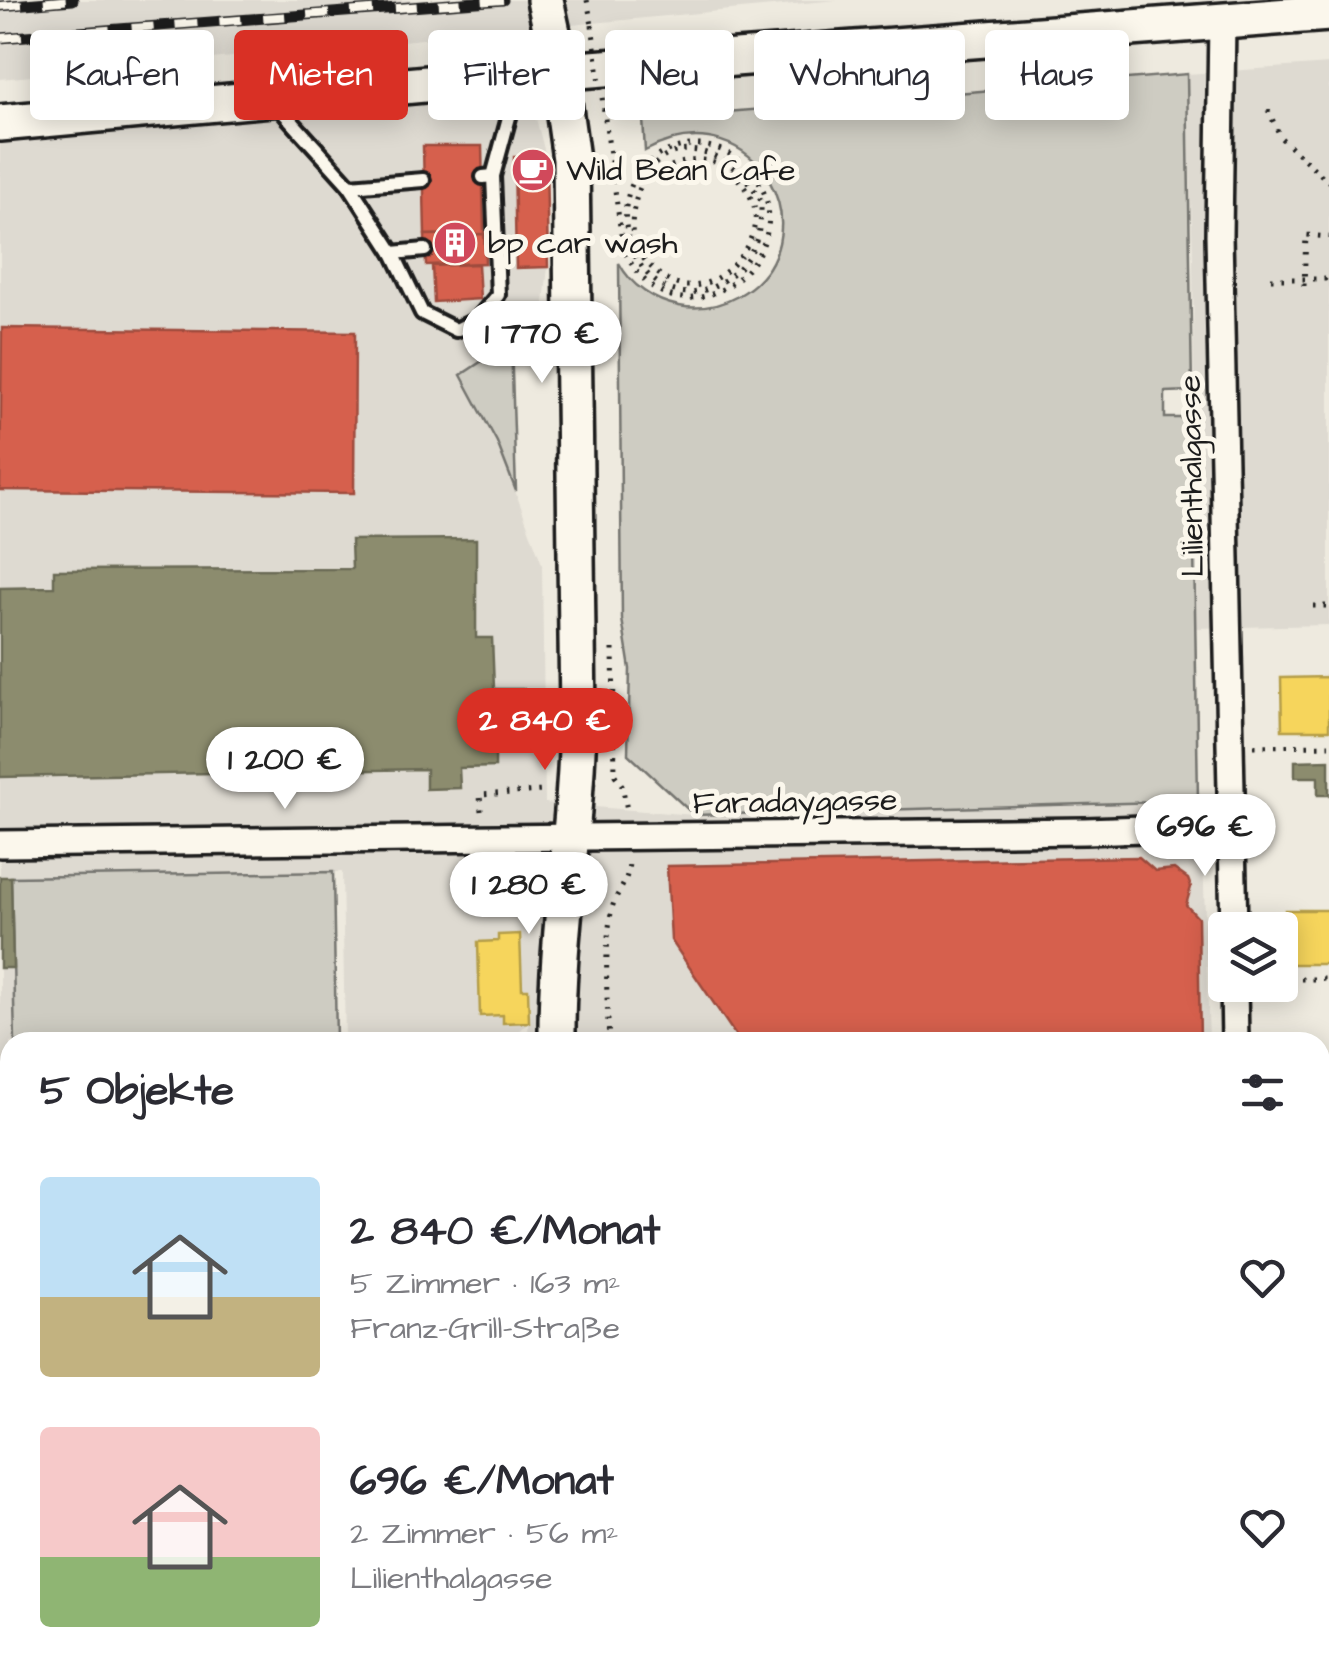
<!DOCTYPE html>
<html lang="de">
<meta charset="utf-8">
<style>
body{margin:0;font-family:"Architects Daughter",sans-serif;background:#f7f7f7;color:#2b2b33;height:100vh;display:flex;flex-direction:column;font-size:38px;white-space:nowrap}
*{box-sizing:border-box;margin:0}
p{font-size:32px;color:#7c7c81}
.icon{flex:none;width:55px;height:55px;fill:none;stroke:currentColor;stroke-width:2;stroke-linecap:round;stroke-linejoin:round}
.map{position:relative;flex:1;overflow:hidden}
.details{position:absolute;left:0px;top:1032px;width:1330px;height:642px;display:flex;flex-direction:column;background:#fff;border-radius:30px 30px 0 0;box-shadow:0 5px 25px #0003}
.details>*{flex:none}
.banner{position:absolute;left:30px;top:30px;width:1270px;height:90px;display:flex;gap:20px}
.tools{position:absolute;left:1208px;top:912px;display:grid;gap:20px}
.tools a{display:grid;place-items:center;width:90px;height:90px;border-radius:10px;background:#fff;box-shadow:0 5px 25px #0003;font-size:50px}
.price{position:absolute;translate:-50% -85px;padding:0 22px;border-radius:35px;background:#fff;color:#222;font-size:32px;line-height:65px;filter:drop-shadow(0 2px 5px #0008)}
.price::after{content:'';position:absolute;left:50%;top:60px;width:30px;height:22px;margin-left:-15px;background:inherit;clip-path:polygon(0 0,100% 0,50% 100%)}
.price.current{background:#d93025;color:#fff}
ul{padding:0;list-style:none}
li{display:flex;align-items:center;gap:30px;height:250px;padding:0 40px}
li span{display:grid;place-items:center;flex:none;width:280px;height:200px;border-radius:10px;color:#555}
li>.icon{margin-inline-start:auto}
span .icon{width:120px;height:120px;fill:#fffc;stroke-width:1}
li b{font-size:42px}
h2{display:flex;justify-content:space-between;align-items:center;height:120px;padding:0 40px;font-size:42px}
.chip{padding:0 35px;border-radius:10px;background:#fff;box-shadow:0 5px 25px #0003;font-size:35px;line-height:90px}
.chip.current{background:#d93025;color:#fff}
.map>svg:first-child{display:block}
.built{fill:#dedad1}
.green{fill:#ceccc2;stroke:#75746f;stroke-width:2.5}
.homes{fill:#f6d55c;stroke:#b59e49;stroke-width:2.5}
.shops{fill:#d6604d;stroke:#9e4c3e;stroke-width:2.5}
.industry{fill:#8c8c6e;stroke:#6a6a55;stroke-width:2.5}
.building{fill:#b9b6af;stroke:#1c1c1c;stroke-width:2.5}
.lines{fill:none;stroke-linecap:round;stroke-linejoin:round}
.lane-casing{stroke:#1c1c1c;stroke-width:20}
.street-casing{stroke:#1c1c1c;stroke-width:32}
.secondary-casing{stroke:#1c1c1c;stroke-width:42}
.path{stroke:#1c1c1c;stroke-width:5;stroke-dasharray:2.5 8;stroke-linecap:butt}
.lane{stroke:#fbf7ec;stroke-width:12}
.street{stroke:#fbf7ec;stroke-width:25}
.secondary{stroke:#fbf7ec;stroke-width:35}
.rail-casing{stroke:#1c1c1c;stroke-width:11}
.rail{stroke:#fbf7ec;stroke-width:8;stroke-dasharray:22;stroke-linecap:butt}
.secondary-bridge-casing{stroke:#1c1c1c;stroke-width:42;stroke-linecap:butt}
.path-bridge{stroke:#1c1c1c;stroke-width:5;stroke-dasharray:2.5 8;stroke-linecap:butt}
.secondary-bridge{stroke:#fbf7ec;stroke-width:35}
.labels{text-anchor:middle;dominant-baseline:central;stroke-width:10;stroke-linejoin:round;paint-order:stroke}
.poi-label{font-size:32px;fill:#1c1c1c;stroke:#fbf7ec;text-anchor:start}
.street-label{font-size:32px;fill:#1c1c1c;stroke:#fbf7ec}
</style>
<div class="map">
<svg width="1329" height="1674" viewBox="0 0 1329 1674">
<rect width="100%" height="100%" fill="#eeeadf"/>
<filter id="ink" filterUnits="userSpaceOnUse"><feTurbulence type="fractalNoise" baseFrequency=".01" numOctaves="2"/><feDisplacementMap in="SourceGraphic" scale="20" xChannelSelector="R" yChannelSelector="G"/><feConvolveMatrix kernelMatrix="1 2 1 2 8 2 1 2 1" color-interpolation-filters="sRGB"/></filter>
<g filter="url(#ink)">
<g class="built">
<polygon points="0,0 837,0 0,79"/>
<polygon points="1329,64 1329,625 1195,628 1193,262 1187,74"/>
<polygon points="529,91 546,157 548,267 542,321 461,375 497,442 542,564 545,803 694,815 1198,802 1203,855 1209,1042 529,1042 528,1023 508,1042 345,1042 342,872 12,877 15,1042 10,1042 10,1253 0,1243 0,107 202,124"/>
<rect x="37" y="1665" width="1191" height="9"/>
</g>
<g class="green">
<path d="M1187,74L1192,391L1165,392V418H1192L1198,801L694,815L628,754L630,669L622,619L619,263C631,286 654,301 679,306C700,310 720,306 738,296C832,243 759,91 645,151L643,119Z"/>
<polygon points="511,342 516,491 497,442 461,375"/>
<polygon points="333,872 336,1042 15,1042 11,877"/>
<polygon points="0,1243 10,1253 10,1665 37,1665 37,1674 0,1674"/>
</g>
<g class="homes">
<polygon points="1329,677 1329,730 1282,730 1281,678"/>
<rect x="1285" y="910" width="44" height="54"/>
<polygon points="520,934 522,989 528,989 529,1022 503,1023 503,1015 480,1016 478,942 498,941 498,935"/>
<rect x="1320" y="1194" width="9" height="248"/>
<polygon points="1320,1504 1329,1504 1329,1540 1326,1521 1320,1521"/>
</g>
<g class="shops">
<polygon points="423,146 482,146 484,234 425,235"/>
<polygon points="514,157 546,157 548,267 516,268"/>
<polygon points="484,234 485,263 426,265 425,235"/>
<polygon points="478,264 480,299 434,302 432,266"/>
<polygon points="2,328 355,332 354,493 0,490"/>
<polygon points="1139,857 1155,871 1174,869 1188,879 1191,887 1186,905 1198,918 1200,1042 740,1042 671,940 667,866"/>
<rect x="129" y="1665" width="67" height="9"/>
<rect x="384" y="1665" width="69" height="9"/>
<polygon points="966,1665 1207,1665 1044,1668 1040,1674 970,1674"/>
</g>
<g class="industry">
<polygon points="476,539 476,638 492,638 494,689 524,689 532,743 495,744 495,767 459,768 460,788 426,789 426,769 0,777 0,588 54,587 54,570 352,569 351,540"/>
<polygon points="1329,760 1329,795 1318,795 1318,777 1295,777 1295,761"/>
<polygon points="0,877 11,877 13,968 0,968"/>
<polygon points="640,1665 789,1665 790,1674 640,1674"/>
</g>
<g class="building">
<rect x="0" y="1374" width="6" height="29"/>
<polygon points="0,1484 0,1488 10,1489 10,1513 0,1515"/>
<polygon points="10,1613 10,1665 33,1665 33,1674 9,1674"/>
</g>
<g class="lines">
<g class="lane-casing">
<g id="lane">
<polyline points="275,103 350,186 423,180"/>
<polyline points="483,177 493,176 520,77"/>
<polyline points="350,186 393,253 422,313 456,330 478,319 498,295 493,176"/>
<polyline points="393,253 425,250"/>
</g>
</g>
<g class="street-casing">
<g id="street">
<polyline points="1222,21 1219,235 1234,930"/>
<polyline points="0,844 1085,831 1232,826"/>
<polyline points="1234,985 1235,1042"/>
<polyline points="1246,1665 1246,1674"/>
</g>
</g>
<g class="secondary-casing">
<g id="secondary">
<polyline points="545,0 556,51"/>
<polyline points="0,123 578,70 1329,13"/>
<path d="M557,1042C556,933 577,824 578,715"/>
<polyline points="566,1665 566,1674"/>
</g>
</g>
<g class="path">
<polyline points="587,0 592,25"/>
<polyline points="1268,110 1281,138 1329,182"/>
<polyline points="1271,279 1325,279 1329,274"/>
<polyline points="1304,286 1306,235 1329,237"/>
<polyline points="1313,606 1329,606"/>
<polyline points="613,649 615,775 622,785 627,810"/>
<polyline points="1254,746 1329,745"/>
<polyline points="481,811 480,795 543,791"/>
<polyline points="510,867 524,879 528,920"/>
<polyline points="1280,979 1329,979"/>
<path d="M609,1042C607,1000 604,955 611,913C615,890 628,888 629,861"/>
<polyline points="1320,1159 1329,1159"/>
<polyline points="1320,1479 1329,1479"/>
<polyline points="0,1574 7,1574 5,1674"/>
<polyline points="520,1665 520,1674"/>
<polyline points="627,1665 627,1674"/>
</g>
<use href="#lane" class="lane"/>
<use href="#street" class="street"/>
<use href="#secondary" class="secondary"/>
<g class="rail-casing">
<g id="rail">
<polyline points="0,6 73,0"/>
<polyline points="0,38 503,0"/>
</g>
</g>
<use href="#rail" class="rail"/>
<g class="secondary-bridge-casing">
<polyline id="secondary-bridge" points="556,51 571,159 578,715"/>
</g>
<path class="path-bridge" d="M592,25L623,248C678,370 826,241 745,166C728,149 706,142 683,146C574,170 638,342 726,279C754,259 762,234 761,201C732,147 660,123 637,196C633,209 630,228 634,241C637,251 644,260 651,267C661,277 675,287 690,286C723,286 758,245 755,213C754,199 746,189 738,179C716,153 691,158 663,169"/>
<use href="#secondary-bridge" class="secondary-bridge"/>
</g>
</g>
<defs>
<g id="cafe-disc" transform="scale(2.25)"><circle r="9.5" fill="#d1495b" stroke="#fbf7ec"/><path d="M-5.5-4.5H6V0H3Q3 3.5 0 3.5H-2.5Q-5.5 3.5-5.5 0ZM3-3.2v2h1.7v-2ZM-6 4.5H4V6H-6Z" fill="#fff"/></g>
<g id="building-disc" transform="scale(2.25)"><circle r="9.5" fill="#d1495b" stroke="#fbf7ec"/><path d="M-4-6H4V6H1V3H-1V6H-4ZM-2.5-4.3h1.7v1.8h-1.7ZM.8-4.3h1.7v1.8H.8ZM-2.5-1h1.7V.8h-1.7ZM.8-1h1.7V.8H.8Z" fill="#fff"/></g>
</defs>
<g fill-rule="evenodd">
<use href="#cafe-disc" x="533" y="170"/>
<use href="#building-disc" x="455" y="243"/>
</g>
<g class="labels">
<g class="poi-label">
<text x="566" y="170">Wild Bean Cafe</text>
<text x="488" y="243">bp car wash</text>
</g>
<g class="street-label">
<text transform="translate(1192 476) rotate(-91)">Lilienthalgasse</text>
<text transform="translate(795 802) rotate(-1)">Faradaygasse</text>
</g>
</g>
</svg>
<div class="tools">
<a><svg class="icon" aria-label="layers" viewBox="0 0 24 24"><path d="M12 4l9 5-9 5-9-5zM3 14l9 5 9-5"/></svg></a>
</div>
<b class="price" style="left:542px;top:386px">1 770 €</b>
<b class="price current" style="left:545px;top:773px">2 840 €</b>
<b class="price" style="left:285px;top:812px">1 200 €</b>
<b class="price" style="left:1205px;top:879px">696 €</b>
<b class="price" style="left:529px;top:937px">1 280 €</b>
<div class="banner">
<a class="chip">Kaufen</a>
<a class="chip current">Mieten</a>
<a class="chip">Filter</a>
<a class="chip">Neu</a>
<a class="chip">Wohnung</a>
<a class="chip">Haus</a>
</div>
<section class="details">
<h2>5 Objekte<svg class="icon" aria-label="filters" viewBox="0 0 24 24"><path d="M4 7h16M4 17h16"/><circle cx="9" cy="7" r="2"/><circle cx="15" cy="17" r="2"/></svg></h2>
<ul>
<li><span style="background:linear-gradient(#bfe0f5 60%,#c2b280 0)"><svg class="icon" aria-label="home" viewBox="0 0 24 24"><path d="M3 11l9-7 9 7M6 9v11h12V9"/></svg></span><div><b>2 840 €/Monat</b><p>5 Zimmer · 163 m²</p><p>Franz-Grill-Straße</p></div><svg class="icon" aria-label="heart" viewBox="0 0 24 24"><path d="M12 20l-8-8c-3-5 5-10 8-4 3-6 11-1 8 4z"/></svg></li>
<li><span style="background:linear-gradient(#f6c9c9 65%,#8fb573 0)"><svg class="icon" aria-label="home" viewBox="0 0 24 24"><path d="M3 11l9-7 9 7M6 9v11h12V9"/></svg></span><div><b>696 €/Monat</b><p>2 Zimmer · 56 m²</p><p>Lilienthalgasse</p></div><svg class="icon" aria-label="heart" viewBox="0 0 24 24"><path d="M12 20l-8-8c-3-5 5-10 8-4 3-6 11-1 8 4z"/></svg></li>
</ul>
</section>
</div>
